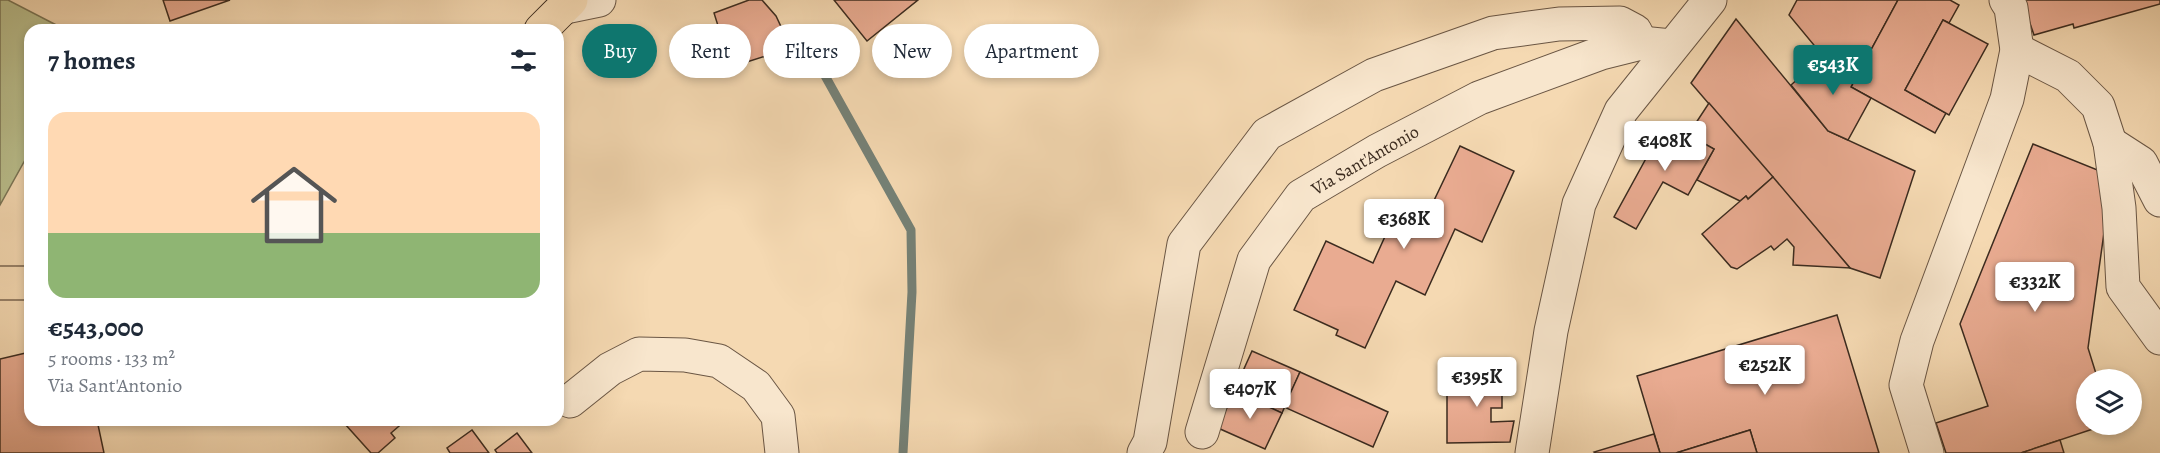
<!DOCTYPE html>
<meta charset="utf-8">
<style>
body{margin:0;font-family:Alegreya,serif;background:#f6f6f7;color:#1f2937;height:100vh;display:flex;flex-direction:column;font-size:22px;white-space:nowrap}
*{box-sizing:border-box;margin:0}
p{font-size:20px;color:#747a83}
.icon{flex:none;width:33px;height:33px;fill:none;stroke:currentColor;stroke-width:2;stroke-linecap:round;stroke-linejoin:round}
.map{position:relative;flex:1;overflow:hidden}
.panel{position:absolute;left:24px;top:24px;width:540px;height:402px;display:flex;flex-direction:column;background:#fff;border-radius:18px;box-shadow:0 3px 9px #0003}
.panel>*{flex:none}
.hud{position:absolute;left:582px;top:24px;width:570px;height:54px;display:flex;gap:12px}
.controls{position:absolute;left:2076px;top:369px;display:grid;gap:12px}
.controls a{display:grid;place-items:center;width:66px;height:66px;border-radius:50%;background:#fff;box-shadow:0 3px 9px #0003;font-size:30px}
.price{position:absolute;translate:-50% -51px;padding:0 14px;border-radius:6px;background:#fff;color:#222;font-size:20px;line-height:39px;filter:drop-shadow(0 2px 3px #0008)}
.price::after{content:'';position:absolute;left:50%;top:36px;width:18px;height:14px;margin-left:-9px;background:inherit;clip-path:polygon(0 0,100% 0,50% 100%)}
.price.current{background:#0f766e;color:#fff}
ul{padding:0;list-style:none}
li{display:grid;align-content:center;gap:12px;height:318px;padding:0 24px}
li+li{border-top:2px solid #e0e1e3}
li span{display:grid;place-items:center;height:186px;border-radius:18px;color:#555}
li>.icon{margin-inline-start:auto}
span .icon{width:108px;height:108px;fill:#fffc;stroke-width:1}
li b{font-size:26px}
h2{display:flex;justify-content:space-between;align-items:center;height:72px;padding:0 24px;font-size:26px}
.pill{padding:0 21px;border-radius:27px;background:#fff;box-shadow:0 3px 9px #0003;font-size:21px;line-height:54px}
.pill.current{background:#0f766e;color:#fff}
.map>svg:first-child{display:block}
.green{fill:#babf8d;stroke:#7a7556;stroke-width:1.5}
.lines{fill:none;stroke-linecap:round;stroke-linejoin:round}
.stream{stroke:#758176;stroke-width:9}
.building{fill:#e9ab91;stroke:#3b2b1f;stroke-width:1.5}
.minor-casing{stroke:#6a5644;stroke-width:35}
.major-casing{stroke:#3b2b1f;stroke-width:35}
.minor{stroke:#f8e6cd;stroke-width:33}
.major{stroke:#f5d9b2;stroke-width:33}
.labels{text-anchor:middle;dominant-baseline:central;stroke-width:6;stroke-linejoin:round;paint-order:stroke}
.street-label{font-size:18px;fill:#3b2b1f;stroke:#f8e6cd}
</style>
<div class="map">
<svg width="2160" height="453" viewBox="0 0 2160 453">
<rect width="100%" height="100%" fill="#f5d9b2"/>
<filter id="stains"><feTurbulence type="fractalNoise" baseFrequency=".00333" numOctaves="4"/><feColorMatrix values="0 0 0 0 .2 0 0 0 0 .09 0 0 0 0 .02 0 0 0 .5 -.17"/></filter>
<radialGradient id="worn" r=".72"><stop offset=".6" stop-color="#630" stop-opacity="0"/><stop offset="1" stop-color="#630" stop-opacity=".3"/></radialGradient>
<polygon class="green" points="0,0 8,0 66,30 30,30 30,151 0,205"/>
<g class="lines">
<polyline class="stream" points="814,56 911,230 912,292 903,453"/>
</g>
<g class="building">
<polygon points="163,0 230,0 170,21"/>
<polygon points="749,0 762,0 776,16 791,48 731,67 714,13"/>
<polygon points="834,0 918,0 867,41"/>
<polygon points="1797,0 1898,0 1859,72 1818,50 1789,15"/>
<polygon points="1898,0 1950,0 1959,5 1949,23 1943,20 1905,90 1946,113 1935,133 1851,87"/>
<polygon points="2022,0 2160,0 2160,4 2074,28 2073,24 2034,35"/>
<polygon points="1736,19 1828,131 1915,171 1880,278 1850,268 1691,83"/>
<polygon points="1943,20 1988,44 1949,115 1905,90"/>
<polygon points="1826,54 1859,72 1851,87 1871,98 1848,140 1828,131 1791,85"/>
<polygon points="1709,103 1773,177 1748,199 1746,196 1740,201 1697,180 1714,149 1688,135"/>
<polygon points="1666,122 1714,149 1688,195 1663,182 1636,229 1614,217"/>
<polygon points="2033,144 2100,171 2107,211 2088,348 2098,380 2086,380 2086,424 2108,424 2021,453 1946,453 1936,423 1988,406 1960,324"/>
<polygon points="1460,146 1514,171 1482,242 1455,229 1425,295 1396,281 1365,348 1336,335 1338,330 1294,310 1326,241 1373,263 1401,201 1428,213"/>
<polygon points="1773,177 1850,268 1793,265 1794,247 1787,239 1774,250 1771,246 1737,269 1731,267 1702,234 1746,196 1748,199"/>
<polygon points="1837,315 1879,453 1757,453 1750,430 1676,453 1660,453 1637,376"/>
<polygon points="1252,351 1300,372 1282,413 1234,391"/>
<polygon points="30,352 30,420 97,420 104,453 0,453 0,359"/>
<polygon points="1460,367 1502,367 1502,408 1491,408 1491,422 1514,421 1510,442 1447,443 1447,394 1460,394"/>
<polygon points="1300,372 1388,412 1373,447 1284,407"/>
<polygon points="1234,391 1282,413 1265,449 1218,428"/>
<polygon points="350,420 406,420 391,433 395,438 378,453 371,453 345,424"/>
<polygon points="472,430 489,453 450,453 447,448"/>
<polygon points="1750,430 1757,453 1676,453"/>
<polygon points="517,433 532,453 497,453 495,450"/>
<polygon points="1654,434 1660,453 1595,453 1594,452"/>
<polygon points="2060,440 2064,453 2021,453"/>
</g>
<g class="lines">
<g class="minor-casing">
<g id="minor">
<polyline points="565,7 599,0"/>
<polyline points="2017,50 2068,76 2098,106 2110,143 2119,208 2123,287 2160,338"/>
<polyline points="2110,143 2141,163 2160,200"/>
<polyline points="570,401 610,369 639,354 685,355 719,361 756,386 778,416 782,453"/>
<polyline points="1202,432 1254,260 1301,196 1377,151 1479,98 1601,53 1641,43 1671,46"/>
<polyline points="1144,453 1150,442 1184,244 1267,134 1374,75 1493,33 1559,24 1620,23 1635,31 1641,43"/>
<polyline points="1532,453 1551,331 1579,204 1621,111 1710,0"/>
<polyline points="1927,453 1906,385 1917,341 2007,99 2017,50 2011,8 2006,0"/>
</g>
</g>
<g class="major-casing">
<g id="major">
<polyline points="541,30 571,0"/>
<polyline points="0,283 30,283"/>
</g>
</g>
<use href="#minor" class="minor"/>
<use href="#major" class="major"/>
</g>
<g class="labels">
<g class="street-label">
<text transform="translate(1365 160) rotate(-30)">Via Sant'Antonio</text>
</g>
</g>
<rect width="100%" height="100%" filter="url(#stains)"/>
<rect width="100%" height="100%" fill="url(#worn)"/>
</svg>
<div class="controls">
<a><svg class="icon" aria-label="layers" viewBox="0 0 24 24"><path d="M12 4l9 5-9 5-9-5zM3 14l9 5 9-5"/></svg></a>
</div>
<b class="price current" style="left:1833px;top:96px">€543K</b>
<b class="price" style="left:1665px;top:172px">€408K</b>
<b class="price" style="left:1404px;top:250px">€368K</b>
<b class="price" style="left:2035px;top:313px">€332K</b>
<b class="price" style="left:1765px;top:396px">€252K</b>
<b class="price" style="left:1477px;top:408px">€395K</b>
<b class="price" style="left:1250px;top:420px">€407K</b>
<div class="hud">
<a class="pill current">Buy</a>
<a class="pill">Rent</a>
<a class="pill">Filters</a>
<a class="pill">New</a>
<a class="pill">Apartment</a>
</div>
<section class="panel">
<h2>7 homes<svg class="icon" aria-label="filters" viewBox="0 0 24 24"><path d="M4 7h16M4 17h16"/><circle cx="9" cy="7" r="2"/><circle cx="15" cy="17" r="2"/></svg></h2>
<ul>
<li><span style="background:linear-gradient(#ffd9b3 65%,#8fb573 0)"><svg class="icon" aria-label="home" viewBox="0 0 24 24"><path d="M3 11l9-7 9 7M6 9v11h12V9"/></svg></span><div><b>€543,000</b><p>5 rooms · 133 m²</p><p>Via Sant'Antonio</p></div></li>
</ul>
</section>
</div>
